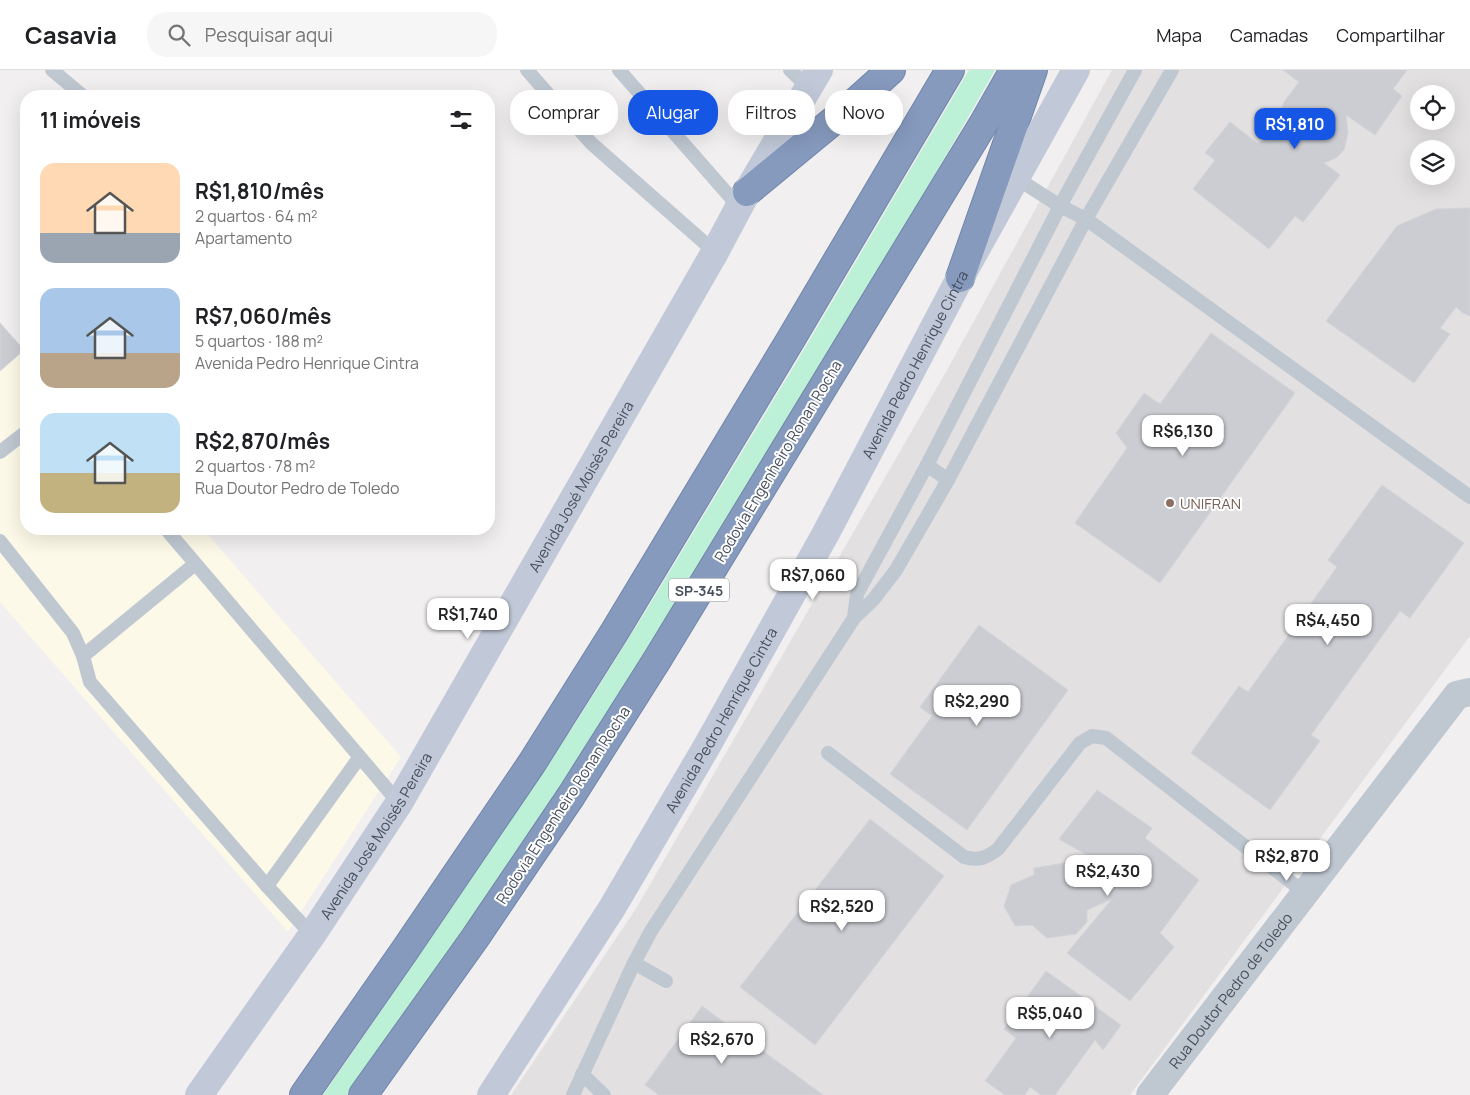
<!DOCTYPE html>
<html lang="pt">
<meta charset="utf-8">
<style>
body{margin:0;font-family:Manrope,sans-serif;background:#f6f6f6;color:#202124;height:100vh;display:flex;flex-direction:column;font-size:19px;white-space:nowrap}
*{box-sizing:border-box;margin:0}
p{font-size:16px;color:#757577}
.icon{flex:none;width:28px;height:28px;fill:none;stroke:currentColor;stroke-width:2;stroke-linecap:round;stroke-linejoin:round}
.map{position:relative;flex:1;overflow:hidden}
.details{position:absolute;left:20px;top:20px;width:475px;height:445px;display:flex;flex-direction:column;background:#fff;border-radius:20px;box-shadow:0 5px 20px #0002}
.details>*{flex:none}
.top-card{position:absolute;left:510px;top:20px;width:475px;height:45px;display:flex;gap:10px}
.buttons{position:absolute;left:1410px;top:15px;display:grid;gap:10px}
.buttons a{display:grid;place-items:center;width:45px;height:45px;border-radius:50%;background:#fff;box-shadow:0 5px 20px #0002;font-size:25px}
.price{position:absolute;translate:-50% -42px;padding:0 11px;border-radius:10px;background:#fff;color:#222;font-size:16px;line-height:32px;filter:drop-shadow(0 1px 2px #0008)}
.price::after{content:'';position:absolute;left:50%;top:30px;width:15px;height:11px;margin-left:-8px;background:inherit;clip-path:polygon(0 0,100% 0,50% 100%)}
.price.on{background:#1656e4;color:#fff}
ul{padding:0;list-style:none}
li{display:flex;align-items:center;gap:15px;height:125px;padding:0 20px}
li span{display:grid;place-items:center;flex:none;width:140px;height:100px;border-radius:15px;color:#555}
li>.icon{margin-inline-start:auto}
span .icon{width:60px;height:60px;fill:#fffc;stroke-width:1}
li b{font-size:21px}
h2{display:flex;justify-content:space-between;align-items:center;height:60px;padding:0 20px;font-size:21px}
.chip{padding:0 18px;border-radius:20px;background:#fff;box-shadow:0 5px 20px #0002;font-size:18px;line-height:45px}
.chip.on{background:#1656e4;color:#fff}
header{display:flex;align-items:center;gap:30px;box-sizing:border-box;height:70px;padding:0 25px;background:#fff;border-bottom:1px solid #e0e0e0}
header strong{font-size:24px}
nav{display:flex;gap:28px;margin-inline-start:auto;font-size:18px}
.search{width:350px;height:45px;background:#f6f6f6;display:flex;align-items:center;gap:12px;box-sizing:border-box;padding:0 18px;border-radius:20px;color:#757577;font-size:19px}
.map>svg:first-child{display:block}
.commercial{fill:#fcf9e8}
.education{fill:#e2e0e1;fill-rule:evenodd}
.green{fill:#bcf0d7}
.building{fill:#cbcdd3;stroke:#d2d4da}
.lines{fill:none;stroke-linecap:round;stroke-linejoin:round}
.highway-casing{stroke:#7185aa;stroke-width:30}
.lane{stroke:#bfc7d1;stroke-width:14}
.street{stroke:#bfc7d1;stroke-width:28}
.secondary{stroke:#c1c9d8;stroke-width:28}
.highway{stroke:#869abe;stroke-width:28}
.education-dot{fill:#8d6e63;stroke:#fff;stroke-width:2}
.labels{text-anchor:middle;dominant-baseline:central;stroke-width:4;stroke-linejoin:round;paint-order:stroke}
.shield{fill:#fff;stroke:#7e848d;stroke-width:1}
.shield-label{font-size:14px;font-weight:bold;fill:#464f5c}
.street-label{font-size:15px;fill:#464f5c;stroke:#fff}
.education-label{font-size:15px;fill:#785e54;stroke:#fff;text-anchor:start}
</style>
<header>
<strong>Casavia</strong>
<div class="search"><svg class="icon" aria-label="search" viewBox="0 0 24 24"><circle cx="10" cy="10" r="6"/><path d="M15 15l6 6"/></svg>Pesquisar aqui</div>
<nav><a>Mapa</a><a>Camadas</a><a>Compartilhar</a></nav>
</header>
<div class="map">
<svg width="1470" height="1025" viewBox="0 0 1470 1025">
<rect width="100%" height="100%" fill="#f1efef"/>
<polygon class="commercial" points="26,278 26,459 203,459 401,687 288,862 0,532 0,301"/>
<path class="education" d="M1112,0H1470V566L1130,1025H511L637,837L947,300ZM1419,24H1446V51H1419ZM1419,79H1446V106H1419Z"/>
<polygon class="green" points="969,0 995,0 889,185 669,544 566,707 472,849 347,1025 323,1025 436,861 575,654 647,539 799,288"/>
<g class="building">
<polygon points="1283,0 1407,0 1393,19 1402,26 1375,65 1346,45 1348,63 1344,80 1336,88 1324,93 1340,105 1303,152 1295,146 1269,179 1193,119 1215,90 1205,83 1230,52 1257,73 1273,67 1284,32 1299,12"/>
<polygon points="1470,138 1470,246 1463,243 1456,237 1440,258 1450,264 1414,313 1326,251 1397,156 1436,139"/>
<polygon points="0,253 24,280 0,301"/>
<polygon points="1211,263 1295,323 1160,513 1075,453 1127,378 1116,363 1144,323 1160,334"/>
<polygon points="1382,415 1464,473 1410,548 1400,541 1311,665 1320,671 1270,740 1191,683 1239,616 1248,622 1337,497 1328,490"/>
<polygon points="979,555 1068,620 967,760 890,704 932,646 920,637"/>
<polygon points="1097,720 1152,758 1145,768 1199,810 1160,863 1174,877 1130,931 1067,883 1112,829 1087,840 1087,852 1076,864 1047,868 1032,855 1015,856 1004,836 1011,815 1034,805 1034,798 1065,793 1078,799 1085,810 1105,810 1091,800 1094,789 1059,769"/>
<polygon points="870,749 944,806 815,975 740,917"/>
<polygon points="1046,901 1121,955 1103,980 1095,970 1055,1025 1041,1025 1030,1017 1025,1025 1005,1025 985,1011 1016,968 1004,959"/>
<polygon points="702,936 823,1025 659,1025 645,1015"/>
</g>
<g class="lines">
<g class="highway-casing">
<g id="highway">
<polyline points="747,122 850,37 891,0"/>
<polyline points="960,208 1033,0"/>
<polyline points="304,1025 405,880 532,693 615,561 791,269 950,0"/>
<polyline points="363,1025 475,868 571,726 657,590 985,51 1014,0"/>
</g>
</g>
<g class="lane">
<polyline points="52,0 83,26"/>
<polyline points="527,0 591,73 715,182"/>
<polyline points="619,0 739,137"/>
<polyline points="790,0 809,18"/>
<polyline points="1016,108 1060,136 1086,149 1470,427"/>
<polyline points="0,382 26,362"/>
<polyline points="927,395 948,410"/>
<polyline points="166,459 399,733"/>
<polyline points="0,471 73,563 83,586 90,612 267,816 312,865"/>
<polyline points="854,548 857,524 927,395 1060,136 1135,0"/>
<polyline points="83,586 195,494"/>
<path d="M828,683L964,787C979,791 986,788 998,779L1080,673L1092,666L1106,668L1305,823"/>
<polyline points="267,816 359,688"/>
<polyline points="634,893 666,911"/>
<polyline points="582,1004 604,1025"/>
<polyline points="573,1025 634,893 651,861 854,548 873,530 896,500 948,410 1086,149 1172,0"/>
</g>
<path class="street" id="s1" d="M1150,1025L1457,625L1470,622"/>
<g class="secondary">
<path id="s2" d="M199,1025L312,865L399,733L715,182L747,122L819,0"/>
<path id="s3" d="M491,1025L612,838L707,676L826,463L960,208L1076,0"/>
</g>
<use href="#highway" class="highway"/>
</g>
<circle class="education-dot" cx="1170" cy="433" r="5"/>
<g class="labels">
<rect class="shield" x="669" y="508.5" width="60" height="23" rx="4"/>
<g class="shield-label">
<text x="699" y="520">SP-345</text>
</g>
<g class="street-label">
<text stroke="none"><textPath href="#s3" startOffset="845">Avenida Pedro Henrique Cintra</textPath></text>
<text transform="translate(778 391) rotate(-59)">Rodovia Engenheiro Ronan Rocha</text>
<text stroke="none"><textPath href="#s2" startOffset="719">Avenida José Moisés Pereira</textPath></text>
<text stroke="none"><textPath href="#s3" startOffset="440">Avenida Pedro Henrique Cintra</textPath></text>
<text transform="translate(563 735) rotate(-57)">Rodovia Engenheiro Ronan Rocha</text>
<text stroke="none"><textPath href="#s2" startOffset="314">Avenida José Moisés Pereira</textPath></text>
<text stroke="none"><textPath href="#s1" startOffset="132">Rua Doutor Pedro de Toledo</textPath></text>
</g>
<g class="education-label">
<text x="1180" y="433">UNIFRAN</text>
</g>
</g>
</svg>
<div class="buttons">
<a><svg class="icon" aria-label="locate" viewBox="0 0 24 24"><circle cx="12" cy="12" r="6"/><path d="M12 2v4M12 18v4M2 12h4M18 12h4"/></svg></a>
<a><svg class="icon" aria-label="layers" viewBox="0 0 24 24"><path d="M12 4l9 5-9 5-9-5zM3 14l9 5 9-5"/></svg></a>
</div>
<b class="price on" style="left:1295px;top:80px">R$1,810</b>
<b class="price" style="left:1183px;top:387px">R$6,130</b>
<b class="price" style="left:813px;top:531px">R$7,060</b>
<b class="price" style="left:468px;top:570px">R$1,740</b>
<b class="price" style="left:1328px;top:576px">R$4,450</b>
<b class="price" style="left:977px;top:657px">R$2,290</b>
<b class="price" style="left:1287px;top:812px">R$2,870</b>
<b class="price" style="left:1108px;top:827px">R$2,430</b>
<b class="price" style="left:842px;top:862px">R$2,520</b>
<b class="price" style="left:1050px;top:969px">R$5,040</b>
<b class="price" style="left:722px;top:995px">R$2,670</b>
<div class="top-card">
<a class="chip">Comprar</a>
<a class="chip on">Alugar</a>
<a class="chip">Filtros</a>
<a class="chip">Novo</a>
</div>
<section class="details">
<h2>11 imóveis<svg class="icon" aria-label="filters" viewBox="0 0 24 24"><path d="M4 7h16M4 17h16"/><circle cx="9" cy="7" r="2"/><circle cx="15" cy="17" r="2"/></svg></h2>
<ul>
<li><span style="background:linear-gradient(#ffd9b3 70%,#9aa5b1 0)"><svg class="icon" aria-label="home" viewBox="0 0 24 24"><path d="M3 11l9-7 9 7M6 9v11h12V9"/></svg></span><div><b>R$1,810/mês</b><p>2 quartos · 64 m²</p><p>Apartamento</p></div></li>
<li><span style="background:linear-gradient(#a9c7e8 65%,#b9a48a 0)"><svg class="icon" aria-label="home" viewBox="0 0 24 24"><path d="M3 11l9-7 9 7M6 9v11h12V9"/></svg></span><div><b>R$7,060/mês</b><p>5 quartos · 188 m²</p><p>Avenida Pedro Henrique Cintra</p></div></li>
<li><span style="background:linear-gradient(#bfe0f5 60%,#c2b280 0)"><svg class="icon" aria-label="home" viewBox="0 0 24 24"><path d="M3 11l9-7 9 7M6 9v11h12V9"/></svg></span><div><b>R$2,870/mês</b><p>2 quartos · 78 m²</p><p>Rua Doutor Pedro de Toledo</p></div></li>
</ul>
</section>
</div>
